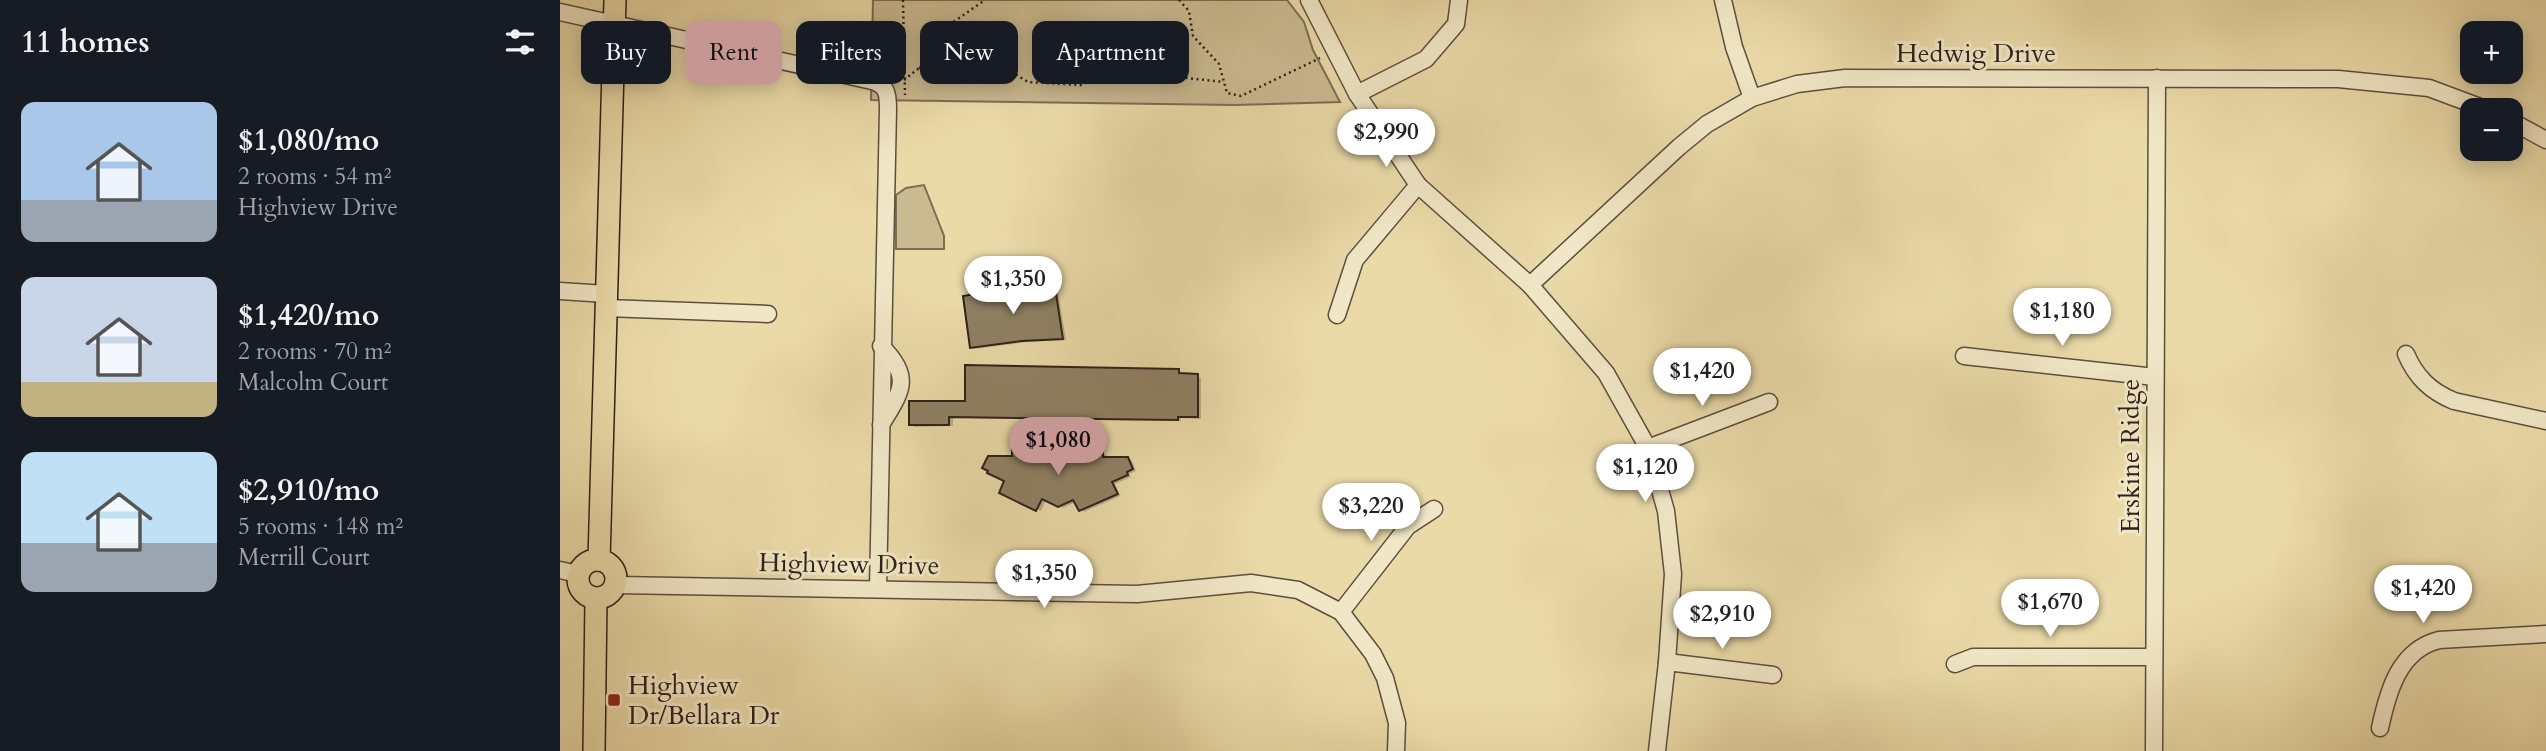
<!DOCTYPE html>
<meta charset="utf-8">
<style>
body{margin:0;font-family:Cardo,serif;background:#242831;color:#f1f3f6;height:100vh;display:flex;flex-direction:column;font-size:26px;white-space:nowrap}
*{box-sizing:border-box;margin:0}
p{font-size:23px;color:#9ea1a6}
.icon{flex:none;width:38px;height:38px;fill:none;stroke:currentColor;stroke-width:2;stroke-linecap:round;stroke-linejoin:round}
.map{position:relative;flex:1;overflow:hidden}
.side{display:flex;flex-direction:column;background:#171b24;width:560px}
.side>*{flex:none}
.hud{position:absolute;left:21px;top:21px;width:665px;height:63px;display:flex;gap:14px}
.tools{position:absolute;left:1900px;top:21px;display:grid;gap:14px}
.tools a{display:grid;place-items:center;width:63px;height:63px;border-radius:14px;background:#171b24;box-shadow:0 4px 18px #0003;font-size:35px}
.price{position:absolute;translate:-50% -60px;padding:0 16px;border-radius:24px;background:#fff;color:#222;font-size:23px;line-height:46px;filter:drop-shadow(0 2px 4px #0008)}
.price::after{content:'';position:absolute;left:50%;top:42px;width:21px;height:16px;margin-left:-10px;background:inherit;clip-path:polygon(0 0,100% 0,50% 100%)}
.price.on{background:#c59692;color:#111}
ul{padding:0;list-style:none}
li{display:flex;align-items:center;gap:21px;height:175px;padding:0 21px}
li span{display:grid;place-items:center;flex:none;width:196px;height:140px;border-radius:14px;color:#555}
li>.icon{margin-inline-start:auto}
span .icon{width:84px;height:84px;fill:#fffc;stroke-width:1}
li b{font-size:30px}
h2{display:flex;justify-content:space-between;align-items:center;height:84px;padding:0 21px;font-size:30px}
.pill{padding:0 24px;border-radius:14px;background:#171b24;box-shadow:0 4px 18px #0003;font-size:24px;line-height:63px}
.pill.on{background:#c59692;color:#111}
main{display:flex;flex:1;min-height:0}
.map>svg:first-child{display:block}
.green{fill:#caba90;stroke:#7b6d56;stroke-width:2}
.shadow{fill:#0003}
.building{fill:#8f8164;stroke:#2c201b;stroke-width:2}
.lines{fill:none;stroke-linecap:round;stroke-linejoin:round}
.minor-casing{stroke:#5c4e3e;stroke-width:19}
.major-casing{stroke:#2c201b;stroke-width:24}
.path{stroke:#2c201b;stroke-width:2.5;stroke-dasharray:2 3.5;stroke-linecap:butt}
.minor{stroke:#f1e7c6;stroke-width:16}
.major{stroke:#eadaa8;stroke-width:21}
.poi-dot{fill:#8f2418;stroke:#f1e7c6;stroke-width:2.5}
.labels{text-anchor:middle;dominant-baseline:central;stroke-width:6;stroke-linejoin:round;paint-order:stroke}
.street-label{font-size:26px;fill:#2c201b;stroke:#f1e7c6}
.poi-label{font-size:26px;fill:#2c201b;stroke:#f1e7c6;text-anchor:start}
</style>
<main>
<section class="side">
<h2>11 homes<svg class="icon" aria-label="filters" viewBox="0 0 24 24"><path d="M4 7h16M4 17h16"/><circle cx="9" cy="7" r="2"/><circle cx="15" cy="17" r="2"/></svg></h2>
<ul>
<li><span style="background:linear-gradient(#a9c7e8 70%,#9aa5b1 0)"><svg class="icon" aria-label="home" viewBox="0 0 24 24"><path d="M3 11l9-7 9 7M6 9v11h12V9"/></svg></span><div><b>$1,080/mo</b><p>2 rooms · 54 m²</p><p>Highview Drive</p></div></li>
<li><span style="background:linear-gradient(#c9d6e8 75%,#c2b280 0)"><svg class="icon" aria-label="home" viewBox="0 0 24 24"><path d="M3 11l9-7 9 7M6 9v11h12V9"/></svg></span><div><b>$1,420/mo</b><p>2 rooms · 70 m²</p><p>Malcolm Court</p></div></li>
<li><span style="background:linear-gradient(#bfe0f5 65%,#9aa5b1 0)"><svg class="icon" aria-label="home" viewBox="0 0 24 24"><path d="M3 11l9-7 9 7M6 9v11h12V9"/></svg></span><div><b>$2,910/mo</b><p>5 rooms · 148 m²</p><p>Merrill Court</p></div></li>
</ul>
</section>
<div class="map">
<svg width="1986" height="751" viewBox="0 0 1986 751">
<rect width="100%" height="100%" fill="#eadaa8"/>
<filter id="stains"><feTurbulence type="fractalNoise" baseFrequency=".00286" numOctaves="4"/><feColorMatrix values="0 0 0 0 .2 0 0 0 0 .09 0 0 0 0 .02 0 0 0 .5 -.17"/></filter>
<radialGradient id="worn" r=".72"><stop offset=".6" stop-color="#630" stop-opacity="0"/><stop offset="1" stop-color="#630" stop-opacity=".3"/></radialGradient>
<g class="green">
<polygon points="313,0 727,0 744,22 753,50 780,102 674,105 311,100"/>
<polygon points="364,185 384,236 384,249 336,249 336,195 346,188"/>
</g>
<g class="shadow">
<polygon points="494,289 498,291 506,340 467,342 415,349 411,347"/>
<polygon points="619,371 641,378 641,419 621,418 621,421 393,418 393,426 354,427 351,424 407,403"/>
<polygon points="542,453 546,455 546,459 568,459 572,461 576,471 569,474 571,477 555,484 560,496 524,512 516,502 503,508 486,500 481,511 441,492"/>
</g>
<g class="building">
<polygon points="455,287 495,287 503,339 462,341 410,348 403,296"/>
<polygon points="405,365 619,369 619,373 638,374 638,417 618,417 618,420 389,417 389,425 349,425 349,401 405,401"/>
<polygon points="452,450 543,451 543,457 568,457 573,469 567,472 568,475 552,482 558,494 519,511 513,500 498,507 482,499 476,511 439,493 444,481 427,473 428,471 422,468 428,456 452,456"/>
</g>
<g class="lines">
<g class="minor-casing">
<g id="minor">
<polyline points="749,0 797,94 858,185 970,285 1046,373 1088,448 1106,511 1113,574 1107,662 1097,751"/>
<polyline points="1163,0 1174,47 1192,98"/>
<path d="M0,12L312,81C327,85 328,94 328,109L318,589"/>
<polyline points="797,94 866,59 896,24 899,0"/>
<polyline points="1951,121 1986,140"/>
<polyline points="970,285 1119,147 1147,124 1192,98 1237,84 1285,78 1778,79 1869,88 1928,110"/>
<polyline points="0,291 46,294"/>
<polyline points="46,308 208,314"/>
<polyline points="777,315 795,260 858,185"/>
<path d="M1846,354C1856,377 1870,391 1894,401L1986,421"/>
<polyline points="1404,356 1595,377"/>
<path d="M321,425C340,393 354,378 321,346"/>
<polyline points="1088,448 1209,402"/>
<polyline points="0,570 18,574"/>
<polyline points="56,585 577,594 691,583 738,590 781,612 813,654 825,678 837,723 836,751"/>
<polyline points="781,612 848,526 874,509"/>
<polyline points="1107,662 1213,675"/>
<polyline points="1395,664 1413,657 1594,657"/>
<path d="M1820,728C1828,691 1839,650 1879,640L1986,634"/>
<polyline points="1594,751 1597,78"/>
</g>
</g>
<g class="major-casing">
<g id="major">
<circle cx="37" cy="579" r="19"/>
<polyline points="39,560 55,0"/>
<polyline points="34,751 36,599"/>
</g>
</g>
<g class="path">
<polyline points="343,0 345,95"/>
<polyline points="619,0 629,11 633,36 659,64 667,93 681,96 760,58"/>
<polyline points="359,68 397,54 427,57 468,82 521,85 563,68 590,74 664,82"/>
<polyline points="344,80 359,68 392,23 425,0"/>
</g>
<use href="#minor" class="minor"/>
<use href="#major" class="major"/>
</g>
<rect class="poi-dot" x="47" y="693" width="14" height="14" rx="3.5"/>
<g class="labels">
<g class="street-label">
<text x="1416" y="53">Hedwig Drive</text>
<text transform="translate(1570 456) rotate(-90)">Erskine Ridge</text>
<text transform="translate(289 564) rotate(1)">Highview Drive</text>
</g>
<g class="poi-label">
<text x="68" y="685">Highview<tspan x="68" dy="30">Dr/Bellara Dr</tspan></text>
</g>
</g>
<rect width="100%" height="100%" filter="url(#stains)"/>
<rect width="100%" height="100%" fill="url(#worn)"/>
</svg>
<div class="tools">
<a>+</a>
<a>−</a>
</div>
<b class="price" style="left:826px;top:169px">$2,990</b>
<b class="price" style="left:453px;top:316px">$1,350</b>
<b class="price" style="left:1502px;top:348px">$1,180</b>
<b class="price" style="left:1142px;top:408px">$1,420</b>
<b class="price on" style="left:498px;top:477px">$1,080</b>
<b class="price" style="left:1085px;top:504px">$1,120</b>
<b class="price" style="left:811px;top:543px">$3,220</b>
<b class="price" style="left:484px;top:610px">$1,350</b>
<b class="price" style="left:1863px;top:625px">$1,420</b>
<b class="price" style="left:1490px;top:639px">$1,670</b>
<b class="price" style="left:1162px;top:651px">$2,910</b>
<div class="hud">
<a class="pill">Buy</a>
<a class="pill on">Rent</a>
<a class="pill">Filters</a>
<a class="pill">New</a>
<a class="pill">Apartment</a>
</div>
</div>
</main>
